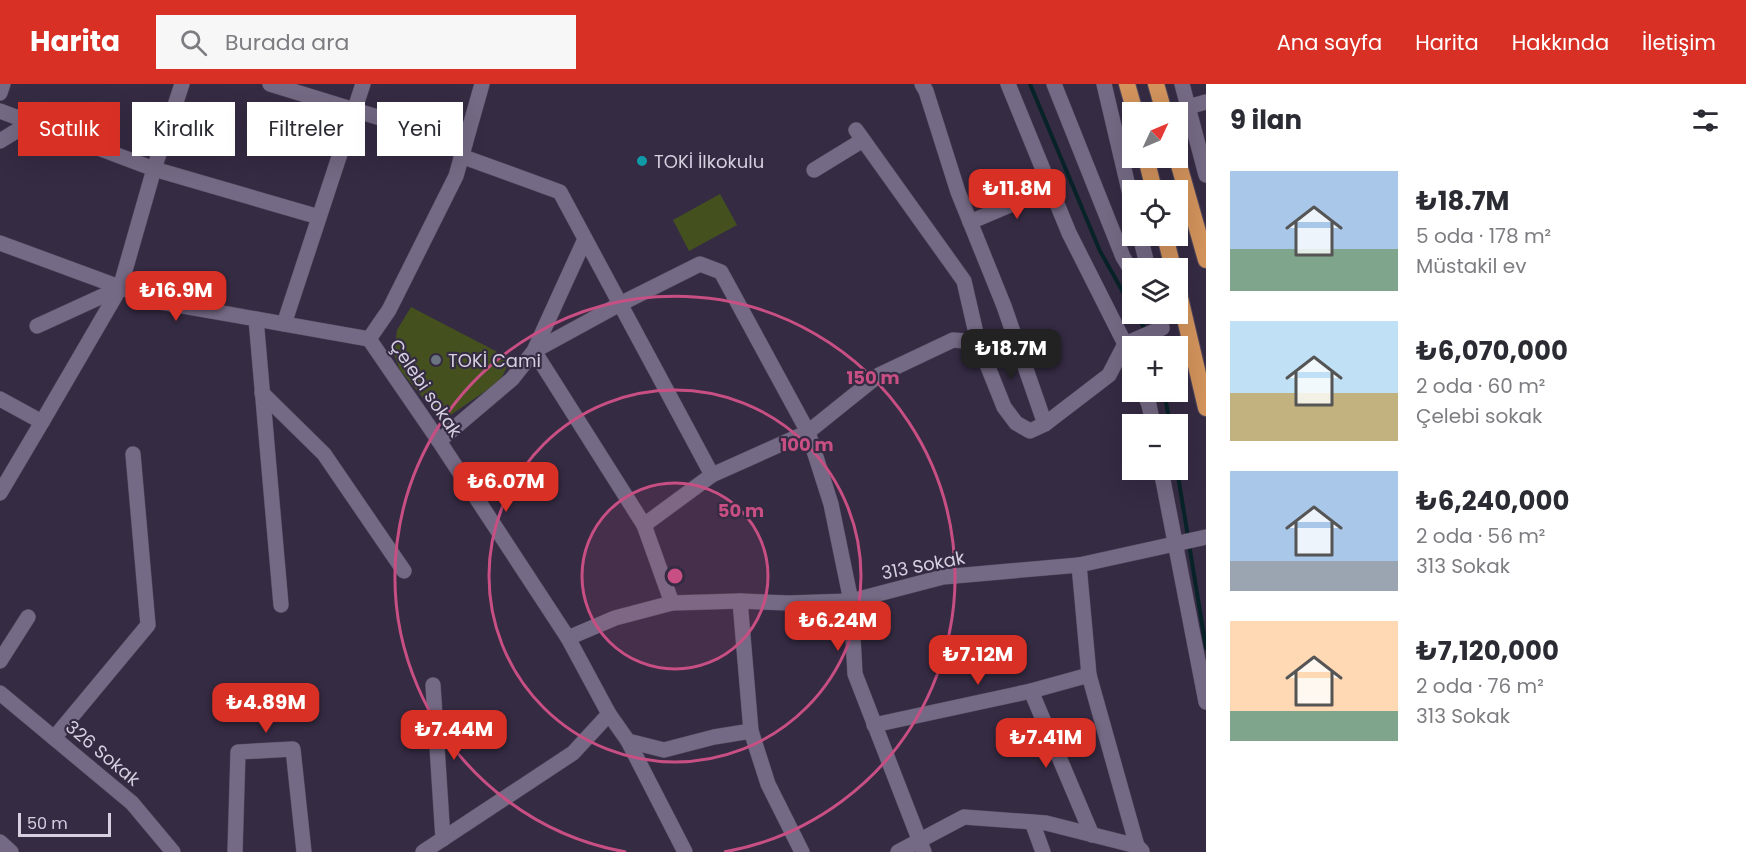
<!DOCTYPE html>
<html lang="tr">
<meta charset="utf-8">
<style>
body{margin:0;font-family:Poppins,sans-serif;background:#f7f7f7;color:#2b2b33;height:100vh;display:flex;flex-direction:column;font-size:22px;white-space:nowrap}
*{box-sizing:border-box;margin:0}
p{font-size:20px;color:#7c7c81}
.icon{flex:none;width:33px;height:33px;fill:none;stroke:currentColor;stroke-width:2;stroke-linecap:round;stroke-linejoin:round}
.map{position:relative;flex:1;overflow:hidden}
.details{display:flex;flex-direction:column;background:#fff;width:540px}
.details>*{flex:none}
.banner{position:absolute;left:18px;top:18px;width:570px;height:54px;display:flex;gap:12px}
.needle{width:39px;rotate:46deg}
.tools{position:absolute;left:1122px;top:18px;display:grid;gap:12px}
.tools a{display:grid;place-items:center;width:66px;height:66px;border-radius:0px;background:#fff;box-shadow:0 6px 24px #0002;font-size:30px}
.scale{position:absolute;left:18px;bottom:15px;width:93px;box-sizing:border-box;padding-left:6px;border:3px solid #d6d0e0;border-top:0;font-size:16px;line-height:21px;white-space:nowrap;color:#d6d0e0;-webkit-text-stroke:4px #352b43;paint-order:stroke}
.price{position:absolute;translate:-50% -51px;padding:0 14px;border-radius:12px;background:#d93025;color:#fff;font-size:20px;line-height:39px;filter:drop-shadow(0 2px 3px #0008)}
.price::after{content:'';position:absolute;left:50%;top:36px;width:18px;height:14px;margin-left:-9px;background:inherit;clip-path:polygon(0 0,100% 0,50% 100%)}
.price.current{background:#222;color:#fff}
ul{padding:0;list-style:none}
li{display:flex;align-items:center;gap:18px;height:150px;padding:0 24px}
li span{display:grid;place-items:center;flex:none;width:168px;height:120px;border-radius:0px;color:#555}
li>.icon{margin-inline-start:auto}
span .icon{width:72px;height:72px;fill:#fffc;stroke-width:1}
li b{font-size:26px}
h2{display:flex;justify-content:space-between;align-items:center;height:72px;padding:0 24px;font-size:26px}
.pill{padding:0 21px;border-radius:0px;background:#fff;box-shadow:0 6px 24px #0002;font-size:21px;line-height:54px}
.pill.current{background:#d93025;color:#fff}
header{display:flex;align-items:center;gap:36px;box-sizing:border-box;height:84px;padding:0 30px;background:#d93025;color:#fff}
header strong{font-size:28px}
nav{display:flex;gap:33px;margin-inline-start:auto;font-size:21px}
.search{width:420px;height:54px;background:#f7f7f7;display:flex;align-items:center;gap:15px;box-sizing:border-box;padding:0 21px;border-radius:0px;color:#7c7c81;font-size:22px}
main{display:flex;flex:1;min-height:0}
.map>svg:first-child{display:block}
.green{fill:#44511f}
.lines{fill:none;stroke-linecap:round;stroke-linejoin:round}
.stream{stroke:#082328;stroke-width:4}
.minor-casing{stroke:#51485c;stroke-width:16}
.tertiary-casing{stroke:#51485c;stroke-width:16}
.trunk-casing{stroke:#51485c;stroke-width:18}
.minor{stroke:#756a85;stroke-width:15}
.tertiary{stroke:#756a85;stroke-width:15}
.trunk{stroke:#d2935c;stroke-width:16}
.ring{fill:none;stroke:#c84f83;stroke-width:3}
.culture-dot{fill:#0f9aa8;stroke:#352b43;stroke-width:2}
.worship-dot{fill:#6b7280;stroke:#352b43;stroke-width:2}
.labels{text-anchor:middle;dominant-baseline:central;stroke-width:4.5;stroke-linejoin:round;paint-order:stroke}
.poi-label{font-size:18px;fill:#d6d0e0;stroke:#352b43;text-anchor:start}
.street-label{font-size:18px;fill:#d6d0e0;stroke:#352b43}
.centre{fill:#c84f83;stroke:#352b43;stroke-width:3}
.ring-label{font-size:18px;text-anchor:middle;font-weight:bold;fill:#c84f83;stroke:#352b43;stroke-width:4.5;stroke-linejoin:round;paint-order:stroke}
</style>
<header>
<strong>Harita</strong>
<div class="search"><svg class="icon" aria-label="search" viewBox="0 0 24 24"><circle cx="10" cy="10" r="6"/><path d="M15 15l6 6"/></svg>Burada ara</div>
<nav><a>Ana sayfa</a><a>Harita</a><a>Hakkında</a><a>İletişim</a></nav>
</header>
<main>
<div class="map">
<svg width="1206" height="768" viewBox="0 0 1206 768">
<rect width="100%" height="100%" fill="#352b43"/>
<g class="green">
<polygon points="720,110 737,141 689,167 673,136"/>
<polygon points="411,223 511,275 500,297 442,337 400,286 394,271 397,246"/>
</g>
<g class="lines">
<g class="stream">
<polyline points="1030,0 1100,167 1132,224"/>
<polyline points="1136,230 1146,247"/>
<polyline points="1149,254 1154,262"/>
<polyline points="1164,308 1170,340"/>
<polyline points="1177,386 1188,453"/>
<polyline points="1189,460 1206,564"/>
</g>
<g class="minor-casing">
<g id="minor">
<polyline points="270,0 465,60"/>
<polyline points="922,0 926,7 958,108 1004,222 1045,340"/>
<polyline points="1008,0 1069,149 1125,260 1132,279"/>
<polyline points="1054,0 1123,173 1132,188"/>
<polyline points="1104,0 1132,119"/>
<polyline points="1182,0 1206,91"/>
<polyline points="0,9 3,0"/>
<polyline points="1188,23 1206,18"/>
<polyline points="0,27 154,85 319,133"/>
<polyline points="856,46 964,197 978,258 1004,323 1016,339 1030,347 1045,340 1109,291 1125,260 1162,244 1159,230"/>
<polyline points="0,57 31,38"/>
<polyline points="461,72 560,108 712,391"/>
<polyline points="814,86 863,56"/>
<polyline points="970,138 1050,104"/>
<polyline points="1140,152 1148,184"/>
<polyline points="0,159 160,218 369,255"/>
<polyline points="256,235 281,521"/>
<polyline points="284,240 363,0"/>
<polyline points="37,242 120,204"/>
<polyline points="1144,308 1149,321 1153,340"/>
<polyline points="262,309 324,370 404,487"/>
<polyline points="0,315 42,338 120,204 154,85 182,0"/>
<polyline points="439,357 512,295 534,267 585,155"/>
<polyline points="1161,386 1206,618"/>
<polyline points="0,409 42,338"/>
<polyline points="644,441 534,267 620,220 700,180 721,188 808,348 831,420 851,517 855,590 924,768"/>
<polyline points="1079,481 1089,591 1137,762"/>
<polyline points="740,517 751,647 768,700 802,768"/>
<polyline points="672,519 644,441 712,391 808,348 879,291 953,256 978,258"/>
<polyline points="568,554 615,534 672,519 740,517 789,519 851,517 943,493 1079,481 1206,453"/>
<polyline points="0,577 28,533"/>
<polyline points="433,601 443,755"/>
<polyline points="1031,607 1092,751"/>
<polyline points="609,630 628,657 664,666 714,653 751,647"/>
<polyline points="874,641 1031,607 1089,591"/>
<polyline points="54,654 148,541 133,370"/>
<polyline points="628,657 685,768"/>
<polyline points="1032,738 1043,768"/>
<polyline points="0,758 11,768"/>
<polyline points="235,768 238,668 293,665 304,768"/>
<polyline points="898,768 964,733 1046,739 1137,762 1142,767"/>
</g>
</g>
<g class="tertiary-casing">
<g id="tertiary">
<polyline points="0,609 132,719 173,768"/>
<polyline points="423,768 573,669 609,630 568,554 439,357 369,255 389,226 456,92 482,0"/>
</g>
</g>
<g class="trunk-casing">
<g id="trunk">
<polyline points="1127,0 1135,28"/>
<polyline points="1156,0 1164,28"/>
<polyline points="1146,74 1154,106"/>
<polyline points="1177,74 1206,176"/>
<polyline points="1165,152 1173,184"/>
<polyline points="1178,205 1206,324"/>
</g>
</g>
<use href="#minor" class="minor"/>
<use href="#tertiary" class="tertiary"/>
<use href="#trunk" class="trunk"/>
</g>
<circle cx="675" cy="492" r="93" fill="#c84f83" fill-opacity=".12"/>
<g class="ring">
<circle cx="675" cy="492" r="93"/>
<circle cx="675" cy="492" r="186"/>
<path d="M626 768A280 280 0 1 1 724 768"/>
</g>
<circle class="culture-dot" cx="642" cy="77" r="6"/>
<circle class="worship-dot" cx="436" cy="276" r="6"/>
<g class="labels">
<g class="poi-label">
<text x="654" y="77">TOKİ İlkokulu</text>
<text x="448" y="276">TOKİ Cami</text>
</g>
<g class="street-label">
<text transform="translate(426 304) rotate(56)">Çelebi sokak</text>
<text transform="translate(923 481) rotate(-11)">313 Sokak</text>
<text transform="translate(103 669) rotate(40)">326 Sokak</text>
</g>
</g>
<circle cx="675" cy="492" r="9" class="centre"/>
<g class="ring-label">
<text x="873" y="300">150 m</text>
<text x="807" y="367">100 m</text>
<text x="741" y="433">50 m</text>
</g>
</svg>
<div class="tools">
<a><svg class="needle" viewBox="-14 -14 28 28"><path d="M0-13l5 13h-10z" fill="#e53935"/><path d="M0 13l5-13h-10z" fill="#7c7c81"/></svg></a>
<a><svg class="icon" aria-label="locate" viewBox="0 0 24 24"><circle cx="12" cy="12" r="6"/><path d="M12 2v4M12 18v4M2 12h4M18 12h4"/></svg></a>
<a><svg class="icon" aria-label="layers" viewBox="0 0 24 24"><path d="M12 4l9 5-9 5-9-5zM3 14l9 5 9-5"/></svg></a>
<a>+</a>
<a>−</a>
</div>
<div class="scale">50 m</div>
<b class="price" style="left:1017px;top:136px">₺11.8M</b>
<b class="price" style="left:176px;top:238px">₺16.9M</b>
<b class="price current" style="left:1011px;top:296px">₺18.7M</b>
<b class="price" style="left:506px;top:429px">₺6.07M</b>
<b class="price" style="left:838px;top:568px">₺6.24M</b>
<b class="price" style="left:978px;top:602px">₺7.12M</b>
<b class="price" style="left:266px;top:650px">₺4.89M</b>
<b class="price" style="left:454px;top:677px">₺7.44M</b>
<b class="price" style="left:1046px;top:685px">₺7.41M</b>
<div class="banner">
<a class="pill current">Satılık</a>
<a class="pill">Kiralık</a>
<a class="pill">Filtreler</a>
<a class="pill">Yeni</a>
</div>
</div>
<section class="details">
<h2>9 ilan<svg class="icon" aria-label="filters" viewBox="0 0 24 24"><path d="M4 7h16M4 17h16"/><circle cx="9" cy="7" r="2"/><circle cx="15" cy="17" r="2"/></svg></h2>
<ul>
<li><span style="background:linear-gradient(#a9c7e8 65%,#7fa58c 0)"><svg class="icon" aria-label="home" viewBox="0 0 24 24"><path d="M3 11l9-7 9 7M6 9v11h12V9"/></svg></span><div><b>₺18.7M</b><p>5 oda · 178 m²</p><p>Müstakil ev</p></div></li>
<li><span style="background:linear-gradient(#bfe0f5 60%,#c2b280 0)"><svg class="icon" aria-label="home" viewBox="0 0 24 24"><path d="M3 11l9-7 9 7M6 9v11h12V9"/></svg></span><div><b>₺6,070,000</b><p>2 oda · 60 m²</p><p>Çelebi sokak</p></div></li>
<li><span style="background:linear-gradient(#a9c7e8 75%,#9aa5b1 0)"><svg class="icon" aria-label="home" viewBox="0 0 24 24"><path d="M3 11l9-7 9 7M6 9v11h12V9"/></svg></span><div><b>₺6,240,000</b><p>2 oda · 56 m²</p><p>313 Sokak</p></div></li>
<li><span style="background:linear-gradient(#ffd9b3 75%,#7fa58c 0)"><svg class="icon" aria-label="home" viewBox="0 0 24 24"><path d="M3 11l9-7 9 7M6 9v11h12V9"/></svg></span><div><b>₺7,120,000</b><p>2 oda · 76 m²</p><p>313 Sokak</p></div></li>
</ul>
</section>
</main>
